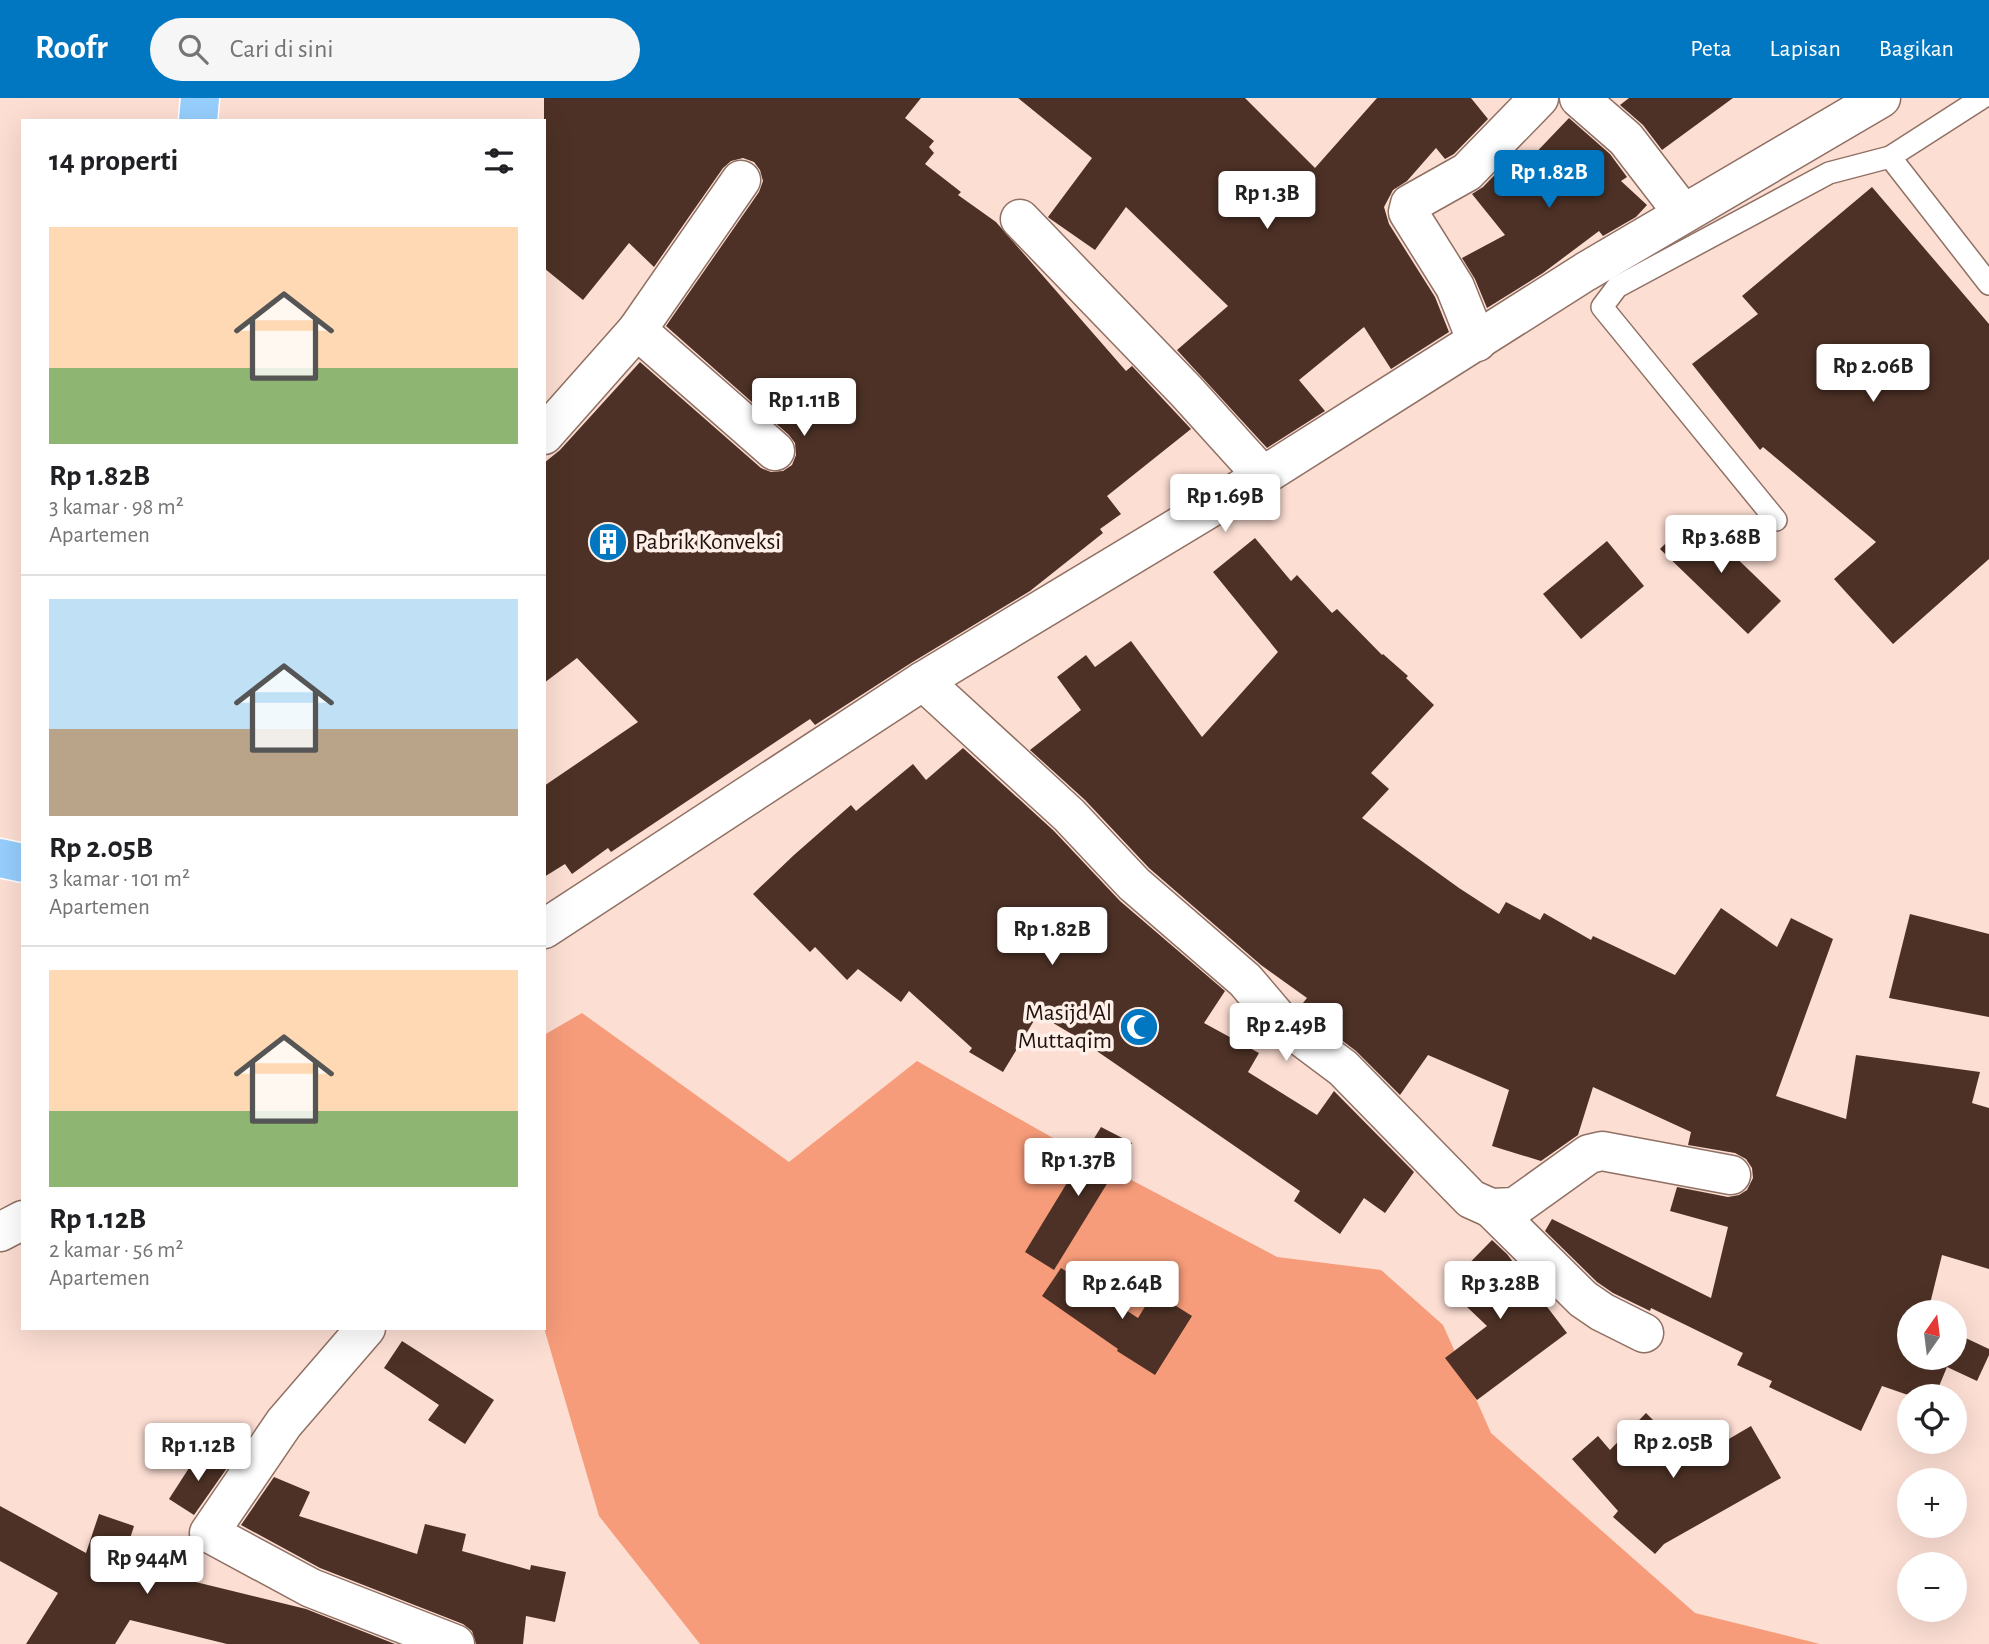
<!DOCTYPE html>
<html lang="id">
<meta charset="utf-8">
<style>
body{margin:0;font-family:"Alegreya Sans",sans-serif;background:#f6f6f6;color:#202124;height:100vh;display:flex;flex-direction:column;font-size:26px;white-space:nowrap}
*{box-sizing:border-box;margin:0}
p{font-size:23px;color:#757577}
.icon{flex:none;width:38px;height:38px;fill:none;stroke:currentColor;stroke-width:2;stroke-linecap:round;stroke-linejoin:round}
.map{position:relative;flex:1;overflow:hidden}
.drawer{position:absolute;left:21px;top:21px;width:525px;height:1211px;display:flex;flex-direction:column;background:#fff;border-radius:0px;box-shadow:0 7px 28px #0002}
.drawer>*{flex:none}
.needle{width:46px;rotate:14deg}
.controls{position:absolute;left:1897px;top:1202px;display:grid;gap:14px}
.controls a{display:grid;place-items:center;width:70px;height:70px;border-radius:50%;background:#fff;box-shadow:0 7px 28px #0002;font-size:35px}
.price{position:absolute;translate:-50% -60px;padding:0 16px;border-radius:7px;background:#fff;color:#222;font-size:23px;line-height:46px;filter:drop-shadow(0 2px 4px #0008)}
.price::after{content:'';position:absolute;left:50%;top:42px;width:21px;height:16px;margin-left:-10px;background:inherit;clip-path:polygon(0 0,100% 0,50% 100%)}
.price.on{background:#0077c0;color:#fff}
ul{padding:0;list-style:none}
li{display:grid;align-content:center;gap:14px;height:371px;padding:0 28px}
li+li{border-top:2px solid #e0e0e0}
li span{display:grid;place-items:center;height:217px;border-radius:0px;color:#555}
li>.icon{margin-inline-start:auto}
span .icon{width:126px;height:126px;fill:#fffc;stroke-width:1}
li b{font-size:30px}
h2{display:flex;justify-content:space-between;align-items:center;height:84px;padding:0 28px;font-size:30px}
header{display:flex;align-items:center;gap:42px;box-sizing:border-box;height:98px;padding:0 35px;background:#0077c0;color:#fff}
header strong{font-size:33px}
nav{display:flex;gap:38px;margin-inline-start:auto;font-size:24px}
.search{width:490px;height:63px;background:#f6f6f6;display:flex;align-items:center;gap:18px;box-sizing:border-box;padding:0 24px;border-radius:38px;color:#757577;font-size:26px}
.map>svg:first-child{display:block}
.green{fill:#f69c7a}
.building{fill:#4d3126}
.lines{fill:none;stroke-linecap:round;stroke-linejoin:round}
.lane-casing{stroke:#917064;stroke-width:24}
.street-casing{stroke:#917064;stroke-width:41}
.primary-casing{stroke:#fff;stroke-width:41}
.lane{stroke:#fff;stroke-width:21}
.street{stroke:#fff;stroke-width:38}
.primary{stroke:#96cefd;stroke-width:38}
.labels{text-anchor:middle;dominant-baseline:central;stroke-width:7;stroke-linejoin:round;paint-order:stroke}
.poi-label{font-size:24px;fill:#1f120d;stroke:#feefe9;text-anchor:start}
</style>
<header>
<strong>Roofr</strong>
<div class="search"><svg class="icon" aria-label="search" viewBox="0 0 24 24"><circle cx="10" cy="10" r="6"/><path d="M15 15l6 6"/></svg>Cari di sini</div>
<nav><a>Peta</a><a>Lapisan</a><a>Bagikan</a></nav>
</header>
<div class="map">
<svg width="1989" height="1546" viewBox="0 0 1989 1546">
<rect width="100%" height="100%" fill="#fcded3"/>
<polygon class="green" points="582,915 789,1064 917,963 1069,1049 1277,1159 1381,1172 1443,1227 1491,1335 1695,1515 1820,1546 700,1546 599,1418 544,1230 544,937"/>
<g class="building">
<polygon points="544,0 921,0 905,20 934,43 929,49 934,55 925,66 961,94 958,97 996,124 1126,273 1132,268 1191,331 1107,398 1121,416 1100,431 1103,435 1030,493 911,565 815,627 810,621 611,754 608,750 572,776 565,766 544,779 544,688 638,624 577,560 544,585 544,365 560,352 640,264 761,370 771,374 783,373 792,367 796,357 795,345 789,337 666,228 759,94 763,83 760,72 754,64 743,60 731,63 723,70 654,169 629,145 583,202 544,170"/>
<polygon points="1018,0 1245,0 1315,70 1377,0 1471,0 1488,21 1454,56 1445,61 1436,50 1407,83 1393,92 1384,109 1389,126 1435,199 1449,234 1391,271 1364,229 1299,282 1325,313 1267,350 1177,252 1228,208 1126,109 1095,152 1049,120 1048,119 1092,60"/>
<polygon points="1629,0 1733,0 1662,52 1643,27 1620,7"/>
<polygon points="1569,20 1610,56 1627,79 1621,83 1647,107 1636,119 1603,138 1599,133 1543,175 1487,210 1475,181 1462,160 1505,137 1472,96 1483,89 1517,54 1526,65"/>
<polygon points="1872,89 1989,226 1989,461 1893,546 1834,481 1876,444 1763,349 1760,352 1692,266 1758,216 1742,198"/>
<polygon points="1693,418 1781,503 1748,536 1660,451"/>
<polygon points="1255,440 1291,483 1297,477 1332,515 1337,511 1382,557 1383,556 1408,578 1406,580 1434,607 1371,675 1389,691 1362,720 1459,790 1499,816 1506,804 1540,822 1544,815 1591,842 1593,838 1675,877 1721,810 1777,849 1791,820 1833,841 1776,998 1846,1021 1856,957 1980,974 1972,1005 1989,1010 1989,1171 1942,1157 1928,1214 1909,1214 1909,1260 1955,1260 1955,1235 1989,1251 1989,1257 1977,1283 1947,1269 1935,1298 1911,1298 1882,1288 1861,1333 1769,1289 1772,1283 1737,1267 1743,1255 1651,1210 1650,1213 1613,1195 1597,1184 1545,1133 1552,1121 1711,1200 1728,1129 1670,1113 1677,1089 1728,1099 1739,1097 1747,1092 1753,1080 1752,1070 1746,1061 1735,1055 1688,1047 1691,1034 1593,989 1578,1037 1541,1063 1492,1048 1509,992 1428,957 1400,997 1356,953 1299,910 1307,900 1261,867 1149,770 1085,702 1030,652 1081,612 1057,579 1086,557 1095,569 1131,543 1202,639 1278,554 1213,474"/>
<polygon points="1607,443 1644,488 1581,541 1543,496"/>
<polygon points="963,650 1054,733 1120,803 1225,893 1204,925 1259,955 1248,974 1317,1017 1334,993 1414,1074 1385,1115 1364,1100 1340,1136 1294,1103 1300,1093 1075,938 1038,916 1003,974 969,954 972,950 909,893 901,904 858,871 847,882 815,849 810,854 753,796 794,757 851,707 856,713 913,666 926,682"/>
<polygon points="1910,816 1989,836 1989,919 1889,900"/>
<polygon points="1101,1029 1132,1045 1054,1172 1025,1154"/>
<polygon points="1492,1142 1507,1156 1567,1235 1477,1302 1445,1260 1487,1228 1446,1189"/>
<polygon points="1061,1170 1138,1220 1154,1194 1192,1218 1155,1277 1117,1253 1118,1251 1042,1198"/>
<polygon points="402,1243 494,1302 465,1346 428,1322 439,1307 384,1270"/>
<polygon points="1646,1315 1693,1362 1751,1328 1781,1380 1664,1446 1655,1456 1613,1419 1618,1413 1572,1361 1598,1338 1610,1352"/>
<polygon points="200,1353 227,1370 194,1417 169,1401"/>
<polygon points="274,1379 310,1394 299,1418 417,1456 425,1426 466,1436 462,1453 530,1472 531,1467 566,1474 555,1524 526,1518 523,1546 476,1546 472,1533 463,1526 320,1470 241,1427"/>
<polygon points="0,1408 86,1455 99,1416 134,1428 122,1466 306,1511 395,1546 227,1546 130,1522 115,1546 26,1546 58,1495 0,1463"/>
</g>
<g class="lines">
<g class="lane-casing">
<g id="lane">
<polyline points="1890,59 1989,186"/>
<polyline points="1776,422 1602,209 1617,189 1829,75 1890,59 1982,0"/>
</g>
</g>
<g class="street-casing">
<g id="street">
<polyline points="1579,0 1626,41 1683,115"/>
<polyline points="1020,121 1186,293 1263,378"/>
<polyline points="637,232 775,353"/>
<polyline points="1477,244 1455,189 1408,114 1410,106 1467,74 1539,0"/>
<polyline points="544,337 637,232 741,82"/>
<polyline points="923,583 1069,717 1134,786 1245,882 1280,923 1343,970 1471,1101 1491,1110 1515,1109 1589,1056 1602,1053 1731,1077"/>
<polyline points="544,831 923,583 1263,378 1585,174 1881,0"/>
<polyline points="1491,1110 1583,1201 1602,1214 1644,1235"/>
<polyline points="0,1134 23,1122"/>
<polyline points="366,1230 284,1325 209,1435 311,1490 455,1546"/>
</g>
</g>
<g class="primary-casing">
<g id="primary">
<polyline points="198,23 200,0"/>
<polyline points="0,760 23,765"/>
</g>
</g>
<use href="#lane" class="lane"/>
<use href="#street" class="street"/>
<use href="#primary" class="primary"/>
</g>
<defs>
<g id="building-disc" transform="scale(2.0125)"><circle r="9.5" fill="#0077c0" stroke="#feefe9"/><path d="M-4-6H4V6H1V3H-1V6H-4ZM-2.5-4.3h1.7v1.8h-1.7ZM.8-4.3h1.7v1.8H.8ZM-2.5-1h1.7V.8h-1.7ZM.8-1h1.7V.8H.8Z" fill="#fff"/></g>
<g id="mosque-disc" transform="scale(2.0125)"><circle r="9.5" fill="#0077c0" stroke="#feefe9"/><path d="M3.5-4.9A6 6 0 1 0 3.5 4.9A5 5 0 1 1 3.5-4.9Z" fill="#fff"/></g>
</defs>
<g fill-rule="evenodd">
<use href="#building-disc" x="608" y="444"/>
<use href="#mosque-disc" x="1139" y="929"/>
</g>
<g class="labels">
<g class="poi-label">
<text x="635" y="444">Pabrik Konveksi</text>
<text x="1112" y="915" text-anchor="end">Masijd Al<tspan x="1112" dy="28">Muttaqim</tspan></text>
</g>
</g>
</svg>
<div class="controls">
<a><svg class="needle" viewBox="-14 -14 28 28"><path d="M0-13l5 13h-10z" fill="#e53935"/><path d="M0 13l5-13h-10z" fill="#757577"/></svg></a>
<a><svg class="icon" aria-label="locate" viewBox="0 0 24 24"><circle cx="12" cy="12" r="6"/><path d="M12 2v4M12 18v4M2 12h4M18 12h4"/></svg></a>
<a>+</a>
<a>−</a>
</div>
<b class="price on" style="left:1549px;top:112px">Rp 1.82B</b>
<b class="price" style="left:1267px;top:133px">Rp 1.3B</b>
<b class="price" style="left:1873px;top:306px">Rp 2.06B</b>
<b class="price" style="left:804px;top:340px">Rp 1.11B</b>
<b class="price" style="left:1225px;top:436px">Rp 1.69B</b>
<b class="price" style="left:1721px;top:477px">Rp 3.68B</b>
<b class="price" style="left:1052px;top:869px">Rp 1.82B</b>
<b class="price" style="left:1286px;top:965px">Rp 2.49B</b>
<b class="price" style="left:1078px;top:1100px">Rp 1.37B</b>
<b class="price" style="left:1122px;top:1223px">Rp 2.64B</b>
<b class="price" style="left:1500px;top:1223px">Rp 3.28B</b>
<b class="price" style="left:1673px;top:1382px">Rp 2.05B</b>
<b class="price" style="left:198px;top:1385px">Rp 1.12B</b>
<b class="price" style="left:147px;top:1498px">Rp 944M</b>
<section class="drawer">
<h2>14 properti<svg class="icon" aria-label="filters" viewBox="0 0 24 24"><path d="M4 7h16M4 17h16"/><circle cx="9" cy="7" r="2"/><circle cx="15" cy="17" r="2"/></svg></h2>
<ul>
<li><span style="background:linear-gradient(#ffd9b3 65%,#8fb573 0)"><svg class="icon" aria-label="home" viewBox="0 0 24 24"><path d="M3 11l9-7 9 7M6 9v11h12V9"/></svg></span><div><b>Rp 1.82B</b><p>3 kamar · 98 m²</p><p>Apartemen</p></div></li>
<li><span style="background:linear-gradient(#bfe0f5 60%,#b9a48a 0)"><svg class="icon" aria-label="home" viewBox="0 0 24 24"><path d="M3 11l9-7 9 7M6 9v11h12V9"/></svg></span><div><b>Rp 2.05B</b><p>3 kamar · 101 m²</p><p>Apartemen</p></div></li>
<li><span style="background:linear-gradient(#ffd9b3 65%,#8fb573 0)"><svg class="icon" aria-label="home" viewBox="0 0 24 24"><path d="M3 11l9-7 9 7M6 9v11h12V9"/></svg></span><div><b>Rp 1.12B</b><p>2 kamar · 56 m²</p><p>Apartemen</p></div></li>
</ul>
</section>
</div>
